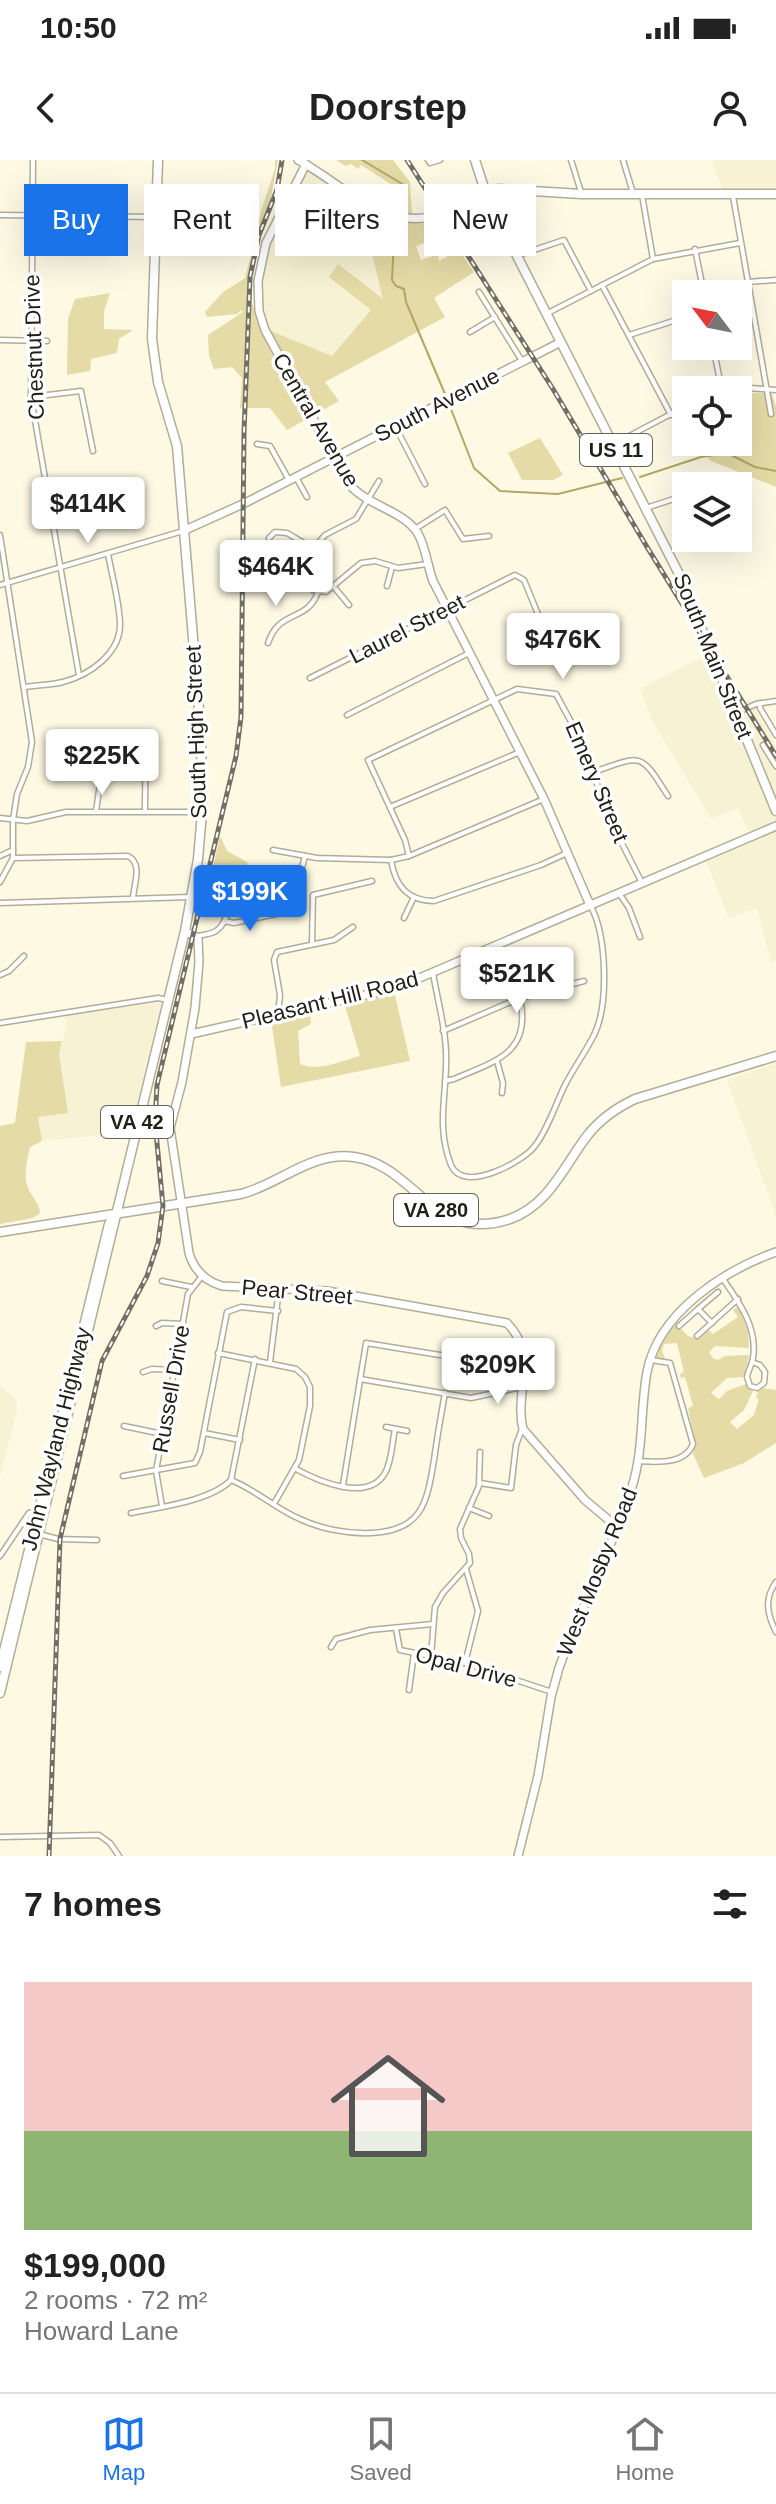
<!DOCTYPE html>
<meta charset="utf-8">
<style>
body{margin:0;font-family:Helvetica,sans-serif;background:#f6f6f6;color:#222;height:100vh;display:flex;flex-direction:column;font-size:30px;white-space:nowrap}
*{box-sizing:border-box;margin:0}
p{font-size:26px;color:#767676}
.icon{flex:none;width:44px;height:44px;fill:none;stroke:currentColor;stroke-width:2;stroke-linecap:round;stroke-linejoin:round}
.map{position:relative;height:1696px;overflow:hidden}
.sheet{display:flex;flex-direction:column;background:#fff;flex:1}
.sheet>*{flex:none}
.banner{position:absolute;left:24px;top:24px;width:728px;height:72px;display:flex;gap:16px}
.needle{width:52px;rotate:302deg}
.tools{position:absolute;left:672px;top:120px;display:grid;gap:16px}
.tools a{display:grid;place-items:center;width:80px;height:80px;border-radius:0px;background:#fff;box-shadow:0 8px 32px #0002;font-size:40px}
.price{position:absolute;translate:-50% -68px;padding:0 18px;border-radius:8px;background:#fff;color:#222;font-size:26px;line-height:52px;filter:drop-shadow(0 2px 4px #0008)}
.price::after{content:'';position:absolute;left:50%;top:48px;width:24px;height:18px;margin-left:-12px;background:inherit;clip-path:polygon(0 0,100% 0,50% 100%)}
.price.active{background:#1a73e8;color:#fff}
ul{padding:0;list-style:none}
li{display:grid;align-content:center;gap:16px;height:424px;padding:0 24px}
li span{display:grid;place-items:center;height:248px;border-radius:0px;color:#555}
li>.icon{margin-inline-start:auto}
span .icon{width:144px;height:144px;fill:#fffc;stroke-width:1}
li b{font-size:34px}
h2{display:flex;justify-content:space-between;align-items:center;height:96px;padding:0 24px;font-size:34px}
.pill{padding:0 28px;border-radius:0px;background:#fff;box-shadow:0 8px 32px #0002;font-size:28px;line-height:72px}
.pill.active{background:#1a73e8;color:#fff}
.status{display:flex;justify-content:space-between;align-items:center;height:56px;padding:0 40px;background:#fff;direction:ltr}
.status svg{height:22px;fill:currentColor}
header{display:flex;justify-content:space-between;align-items:center;height:104px;padding:0 24px;background:#fff;font-size:36px;font-weight:700}
.dock{display:flex;justify-content:space-around;align-items:center;height:112px;border-top:2px solid #e0e0e0;background:#fff;font-size:22px;color:#767676}
.dock a{display:grid;justify-items:center;gap:4px}
.dock .active{color:#1a73e8}
.map>svg:first-child{display:block}
.built{fill:#f7f2d3}
.green{fill:#e5dba7}
.lines{fill:none;stroke-linecap:round;stroke-linejoin:round}
.stream{stroke:#b3a765;stroke-width:2}
.street-casing{stroke:#b1ad98;stroke-width:7}
.secondary-casing{stroke:#b1ad98;stroke-width:10}
.primary-casing{stroke:#b1ad98;stroke-width:11}
.street{stroke:#fff;stroke-width:4}
.secondary{stroke:#fff;stroke-width:7}
.primary{stroke:#fff;stroke-width:8}
.rail-casing{stroke:#727063;stroke-width:5}
.rail{stroke:#fff;stroke-width:2;stroke-dasharray:6;stroke-linecap:butt}
.labels{text-anchor:middle;dominant-baseline:central;stroke-width:7;stroke-linejoin:round;paint-order:stroke}
.shield{fill:#fff;stroke:#63625d;stroke-width:2}
.shield-label{font-size:20px;font-weight:bold;fill:#201f17}
.street-label{font-size:22px;fill:#201f17;stroke:#fff}
</style>
<div class="status"><b>10:50</b><svg viewBox="0 0 49 12"><path d="M0 12V9h3v3zM5 12V6h3v6zM10 12V3h3v9zM15 12V0h3v12zM26 1h20v11H26zM47 4h2v5h-2z"/></svg></div>
<header><svg class="icon" aria-label="back" viewBox="0 0 24 24"><path d="M15 5l-7 7 7 7"/></svg>Doorstep<svg class="icon" aria-label="person" viewBox="0 0 24 24"><circle cx="12" cy="8" r="4"/><path d="M4 21q1-7 8-7t8 7"/></svg></header>
<div class="map">
<svg width="776" height="1696" viewBox="0 0 776 1696">
<rect width="100%" height="100%" fill="#fdf9e3"/>
<g class="built">
<polygon points="711,0 776,0 776,29 723,30"/>
<polygon points="301,5 360,44 384,140 332,196 261,167 254,147 255,120 261,86 271,59"/>
<polygon points="715,490 738,543 750,539 776,586 776,801 771,802 757,748 729,758 706,701 753,681 738,648 711,659 653,562 640,529"/>
<polygon points="158,842 161,845 130,972 42,981 38,957 68,953 59,894 66,866 65,855"/>
<polygon points="776,903 776,1056 727,920"/>
<polygon points="0,1226 16,1239 17,1251 0,1317"/>
</g>
<g class="green">
<polygon points="275,0 278,0 270,42 255,88 249,114 248,133 261,167 332,196 371,150 329,117 338,104 383,139 360,44 396,62 431,63 433,80 416,86 421,100 438,94 439,101 459,90 474,112 434,138 445,157 325,222 339,241 287,270 270,248 240,248 242,218 232,207 214,209 209,196 208,175 243,152 241,150 237,154 207,157 205,152 222,133 245,118 262,48 275,9"/>
<polygon points="336,0 393,0 410,22 412,55 383,49 394,30 394,26 361,5 358,9 351,4 346,6"/>
<polygon points="110,133 104,151 104,169 133,170 119,179 117,193 91,199 90,211 67,215 68,159 75,139"/>
<polygon points="738,232 772,234 776,247 776,327 709,300 701,282 738,282"/>
<polygon points="540,278 563,315 553,320 522,320 508,293"/>
<polygon points="220,676 227,691 247,702 250,718 224,725 209,725"/>
<path d="M394,831L410,901L281,927L271,860L310,853L311,864L298,871L300,904C319,912 341,901 360,896L344,842Z"/>
<path d="M62,881L59,894L68,953L38,957L42,981L30,987C27,1000 23,1016 28,1028C32,1038 39,1042 40,1053L33,1058L0,1064V966L15,963L26,882Z"/>
<polygon points="739,1146 748,1172 749,1188 715,1186 709,1192 713,1198 718,1200 724,1196 749,1195 744,1217 727,1218 711,1233 719,1239 727,1231 746,1224 753,1231 744,1250 730,1262 737,1269 754,1255 759,1239 756,1238 758,1231 763,1228 776,1230 776,1283 744,1303 704,1318 693,1294 695,1281 688,1248 693,1246 685,1217 681,1218 680,1214 684,1212 677,1183 664,1184 662,1190 665,1199 656,1199 655,1197 672,1167 677,1165 688,1176 696,1179 709,1170 713,1174 738,1157 733,1150"/>
</g>
<g class="lines">
<g class="stream">
<polyline points="362,0 404,25 405,38 396,52"/>
<polyline points="395,58 392,120 396,126 404,129 406,142 445,234"/>
<polyline points="449,244 474,308 500,331 558,334 622,318"/>
<polyline points="640,317 701,297 727,293 755,307 776,311"/>
</g>
<g class="street-casing">
<g id="street">
<polyline points="33,0 31,237 79,515"/>
<polyline points="428,0 430,3 440,0"/>
<polyline points="571,0 581,32"/>
<polyline points="623,0 633,33"/>
<polyline points="642,35 653,99"/>
<polyline points="733,36 771,254"/>
<polyline points="0,55 157,57"/>
<polyline points="157,73 182,73 246,39 250,30"/>
<polyline points="695,89 704,134"/>
<polyline points="519,95 564,80 591,131"/>
<polyline points="747,122 776,120"/>
<polyline points="602,125 671,255"/>
<polyline points="479,132 522,201"/>
<polyline points="546,154 653,99 740,83"/>
<polyline points="470,172 495,157"/>
<polyline points="629,175 686,157"/>
<polyline points="0,180 47,181"/>
<polyline points="713,186 721,226"/>
<polyline points="714,230 721,226 776,230"/>
<polyline points="31,237 81,231 93,291"/>
<polyline points="395,266 425,324"/>
<polyline points="257,284 270,286 289,320"/>
<polyline points="614,284 686,246"/>
<polyline points="297,319 307,337"/>
<polyline points="379,321 356,359 325,375 319,382 304,407 305,423 313,430 326,432 361,403 375,401 398,408 427,404"/>
<polyline points="715,326 721,324"/>
<polyline points="646,348 686,335"/>
<polyline points="415,369 445,350 463,379 489,376"/>
<polyline points="0,375 32,582 28,607 17,634 13,660 13,698 0,722"/>
<polyline points="269,378 275,372 287,373 314,389"/>
<polyline points="0,425 183,371"/>
<polyline points="387,426 392,407"/>
<polyline points="334,427 349,445"/>
<path d="M268,483C280,448 307,463 318,432"/>
<polyline points="310,518 515,415 524,420 540,459 534,475 522,481"/>
<path d="M25,527C37,525 51,525 63,522C90,515 121,493 120,463C119,440 112,416 108,394"/>
<polyline points="760,543 760,548 776,575"/>
<polyline points="736,553 756,544 776,541"/>
<polyline points="347,555 469,493"/>
<polyline points="763,585 776,606"/>
<path d="M593,612C642,596 639,590 668,636"/>
<polyline points="390,647 520,592"/>
<path d="M96,651L105,590L111,583L124,579C152,588 144,627 145,651"/>
<polyline points="0,658 27,661 66,652 202,652"/>
<polyline points="273,690 317,698 391,700 409,696 544,639"/>
<polyline points="0,696 13,690"/>
<polyline points="409,696 405,680 368,600 517,529 556,534 583,584 609,658 641,721"/>
<path d="M13,698L128,696C143,704 134,723 133,738"/>
<path d="M391,700C395,725 407,741 434,741L541,705L567,693"/>
<polyline points="299,719 305,696"/>
<polyline points="619,733 629,748 640,777"/>
<polyline points="0,743 190,737"/>
<polyline points="404,758 413,739"/>
<polyline points="224,761 234,763 276,754"/>
<path d="M197,776C203,775 211,774 216,771C235,757 218,739 252,738L258,745"/>
<polyline points="312,783 313,735 372,721"/>
<polygon points="486,806 491,815 487,819 482,813"/>
<path d="M433,813C437,838 445,865 446,891C448,931 435,965 451,1005C463,1034 521,1003 534,987C547,971 555,946 564,927C573,909 585,893 594,875C609,845 607,774 590,745"/>
<polyline points="0,815 9,811 24,796"/>
<polyline points="278,854 280,835 274,800 277,792 334,780 353,767"/>
<polyline points="0,863 158,838 168,840"/>
<polyline points="443,871 520,838 584,821"/>
<polyline points="497,901 503,923 502,933"/>
<path d="M445,921L454,919C496,901 532,893 520,838"/>
<path d="M723,1119C739,1142 758,1168 753,1198C752,1205 748,1210 747,1217L750,1226L757,1228L764,1223L765,1212L760,1205L752,1202"/>
<polyline points="162,1121 191,1127"/>
<polyline points="698,1149 718,1132"/>
<polyline points="156,1166 162,1163 183,1164"/>
<polyline points="679,1166 698,1149 712,1163"/>
<polyline points="697,1176 738,1139"/>
<polyline points="218,1193 296,1209 305,1217 310,1227 310,1246 299,1300 275,1342"/>
<polyline points="270,1202 279,1129"/>
<polyline points="143,1212 152,1209 174,1210"/>
<polyline points="360,1219 471,1238 522,1227"/>
<polyline points="124,1266 162,1274"/>
<polyline points="386,1267 407,1271"/>
<polyline points="204,1273 240,1280"/>
<path d="M638,1301C657,1302 685,1305 693,1284L670,1203L651,1200"/>
<path d="M296,1309C318,1321 368,1343 385,1313C392,1301 392,1283 395,1269"/>
<polyline points="123,1316 195,1303 200,1292 227,1152 241,1147 278,1151"/>
<path d="M231,1320C256,1330 276,1349 300,1359C321,1369 348,1374 371,1373C422,1371 427,1343 434,1300C437,1278 441,1255 445,1233"/>
<polyline points="480,1323 511,1328 516,1285 522,1269"/>
<polyline points="343,1325 366,1183 483,1202 494,1209 504,1229"/>
<polyline points="162,1346 156,1311 188,1134 202,1116"/>
<polyline points="469,1348 489,1356"/>
<path d="M131,1353C160,1347 211,1341 231,1320L255,1199"/>
<polyline points="39,1374 58,1379 97,1380"/>
<polyline points="0,1396 29,1353 37,1351"/>
<path d="M776,1422C764,1439 767,1454 776,1472"/>
<polyline points="396,1469 400,1490 465,1503 552,1532"/>
<polyline points="331,1487 336,1479 370,1470 433,1464"/>
<polyline points="431,1496 435,1447 443,1433 470,1403 469,1394 461,1378 460,1369 479,1326 480,1292"/>
<polyline points="465,1503 478,1451 466,1409"/>
<polyline points="409,1530 414,1493"/>
<polyline points="0,1677 99,1675 110,1683 119,1696"/>
</g>
</g>
<g class="secondary-casing">
<g id="secondary">
<path d="M298,0C340,22 383,70 434,56C452,50 468,39 485,32"/>
<path d="M306,4L266,83L258,121L259,151L265,170L348,323C367,346 402,350 417,372C426,386 427,405 433,421L544,639L590,745"/>
<polyline points="183,371 245,343 561,182"/>
<path d="M185,771L198,778L199,802L195,848L182,922L170,968L189,1093C194,1110 205,1121 222,1126L327,1131L507,1163C539,1195 514,1233 523,1269L585,1340L617,1367"/>
<polyline points="191,874 392,829 410,822 776,666"/>
<path d="M518,1696L538,1616L551,1537L559,1508C581,1447 612,1389 632,1327C644,1289 640,1250 647,1212C658,1153 723,1111 776,1092"/>
</g>
</g>
<g class="primary-casing">
<g id="primary">
<polyline points="475,0 487,37 680,416 776,651"/>
<polyline points="485,32 498,29 581,34 776,34"/>
<path d="M0,1072L241,1034C280,1024 311,991 354,997C415,1005 433,1085 510,1059C549,1045 564,1006 587,976C600,959 616,948 635,939L776,896"/>
<polyline points="55,1284 109,1064 113,1057"/>
<polyline points="0,1507 51,1301"/>
<polyline points="0,1533 185,771 198,699 202,652 201,574 177,286 158,222 152,179 158,0"/>
</g>
</g>
<use href="#street" class="street"/>
<use href="#secondary" class="secondary"/>
<use href="#primary" class="primary"/>
<g class="rail-casing">
<g id="rail">
<polyline points="407,0 553,229 647,387 776,596"/>
<polyline points="49,1696 60,1379 102,1201 147,1116 158,1083 163,1046 155,962 157,925 236,596 241,557 244,273 250,117 259,75 277,30 282,0"/>
</g>
</g>
<use href="#rail" class="rail"/>
</g>
<g class="labels">
<g class="shield">
<rect x="580" y="274" width="72" height="32" rx="6"/>
<rect x="101" y="946" width="72" height="32" rx="6"/>
<rect x="394" y="1034" width="84" height="32" rx="6"/>
</g>
<g class="shield-label">
<text x="616" y="290">US 11</text>
<text x="137" y="962">VA 42</text>
<text x="436" y="1050">VA 280</text>
</g>
<g class="street-label">
<text transform="translate(34 187) rotate(-92)">Chestnut Drive</text>
<text transform="translate(437 245) rotate(-27)">South Avenue</text>
<text transform="translate(316 260) rotate(60)">Central Avenue</text>
<text transform="translate(407 469) rotate(-27)">Laurel Street</text>
<text transform="translate(713 496) rotate(68)">South Main Street</text>
<text transform="translate(196 572) rotate(-92)">South High Street</text>
<text transform="translate(597 622) rotate(67)">Emery Street</text>
<text transform="translate(330 840) rotate(-14)">Pleasant Hill Road</text>
<text transform="translate(297 1132) rotate(5)">Pear Street</text>
<text transform="translate(171 1229) rotate(-80)">Russell Drive</text>
<text transform="translate(56 1279) rotate(-76)">John Wayland Highway</text>
<text transform="translate(597 1412) rotate(-68)">West Mosby Road</text>
<text transform="translate(466 1507) rotate(15)">Opal Drive</text>
</g>
</g>
</svg>
<div class="tools">
<a><svg class="needle" viewBox="-14 -14 28 28"><path d="M0-13l5 13h-10z" fill="#e53935"/><path d="M0 13l5-13h-10z" fill="#767676"/></svg></a>
<a><svg class="icon" aria-label="locate" viewBox="0 0 24 24"><circle cx="12" cy="12" r="6"/><path d="M12 2v4M12 18v4M2 12h4M18 12h4"/></svg></a>
<a><svg class="icon" aria-label="layers" viewBox="0 0 24 24"><path d="M12 4l9 5-9 5-9-5zM3 14l9 5 9-5"/></svg></a>
</div>
<b class="price" style="left:88px;top:385px">$414K</b>
<b class="price" style="left:276px;top:448px">$464K</b>
<b class="price" style="left:563px;top:521px">$476K</b>
<b class="price" style="left:102px;top:637px">$225K</b>
<b class="price active" style="left:250px;top:773px">$199K</b>
<b class="price" style="left:517px;top:855px">$521K</b>
<b class="price" style="left:498px;top:1246px">$209K</b>
<div class="banner">
<a class="pill active">Buy</a>
<a class="pill">Rent</a>
<a class="pill">Filters</a>
<a class="pill">New</a>
</div>
</div>
<section class="sheet">
<h2>7 homes<svg class="icon" aria-label="filters" viewBox="0 0 24 24"><path d="M4 7h16M4 17h16"/><circle cx="9" cy="7" r="2"/><circle cx="15" cy="17" r="2"/></svg></h2>
<ul>
<li><span style="background:linear-gradient(#f6c9c9 60%,#8fb573 0)"><svg class="icon" aria-label="home" viewBox="0 0 24 24"><path d="M3 11l9-7 9 7M6 9v11h12V9"/></svg></span><div><b>$199,000</b><p>2 rooms · 72 m²</p><p>Howard Lane</p></div></li>
</ul>
</section>
<nav class="dock">
<a class="active"><svg class="icon" aria-label="map" viewBox="0 0 24 24"><path d="M3 6l6-2 6 2 6-2v14l-6 2-6-2-6 2zM9 4v14M15 6v14"/></svg>Map</a>
<a><svg class="icon" aria-label="saved" viewBox="0 0 24 24"><path d="M7 4h10v16l-5-4-5 4z"/></svg>Saved</a>
<a><svg class="icon" aria-label="home" viewBox="0 0 24 24"><path d="M3 11l9-7 9 7M6 9v11h12V9"/></svg>Home</a>
</nav>
